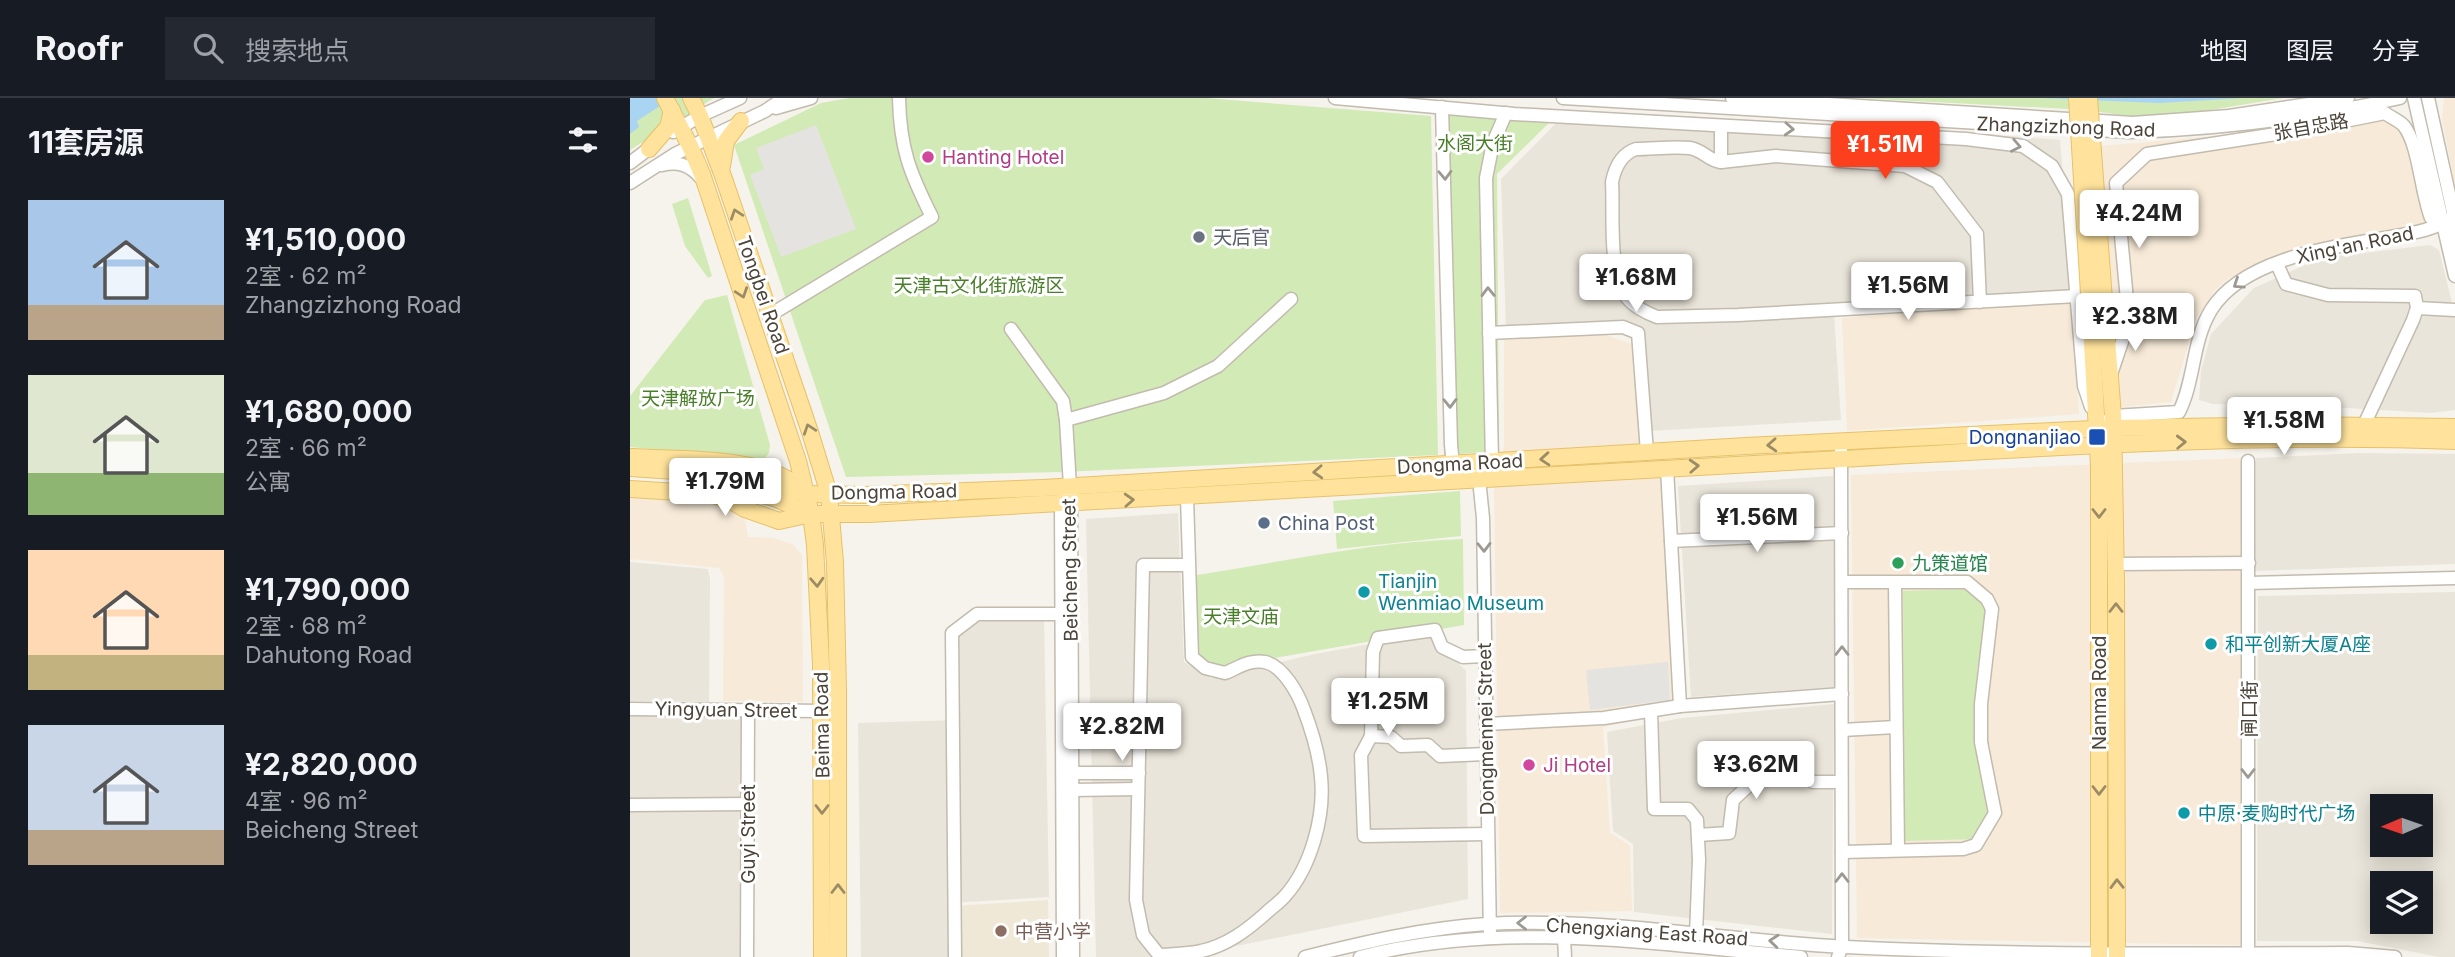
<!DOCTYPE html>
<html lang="zh">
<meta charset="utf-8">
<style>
body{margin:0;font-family:Inter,"Noto Sans SC",sans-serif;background:#242831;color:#f1f3f6;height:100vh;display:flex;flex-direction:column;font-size:26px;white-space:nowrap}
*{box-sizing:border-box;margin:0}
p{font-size:23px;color:#9ea1a6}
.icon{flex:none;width:38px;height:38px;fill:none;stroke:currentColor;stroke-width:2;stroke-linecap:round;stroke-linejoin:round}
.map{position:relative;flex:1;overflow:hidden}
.side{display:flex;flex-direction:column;background:#171b24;width:630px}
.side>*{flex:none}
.needle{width:46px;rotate:268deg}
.fabs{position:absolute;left:1740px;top:696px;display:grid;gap:14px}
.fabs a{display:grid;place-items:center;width:63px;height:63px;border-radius:0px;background:#171b24;box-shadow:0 4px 18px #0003;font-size:35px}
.price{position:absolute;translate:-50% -60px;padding:0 16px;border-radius:7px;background:#fff;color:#222;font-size:23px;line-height:46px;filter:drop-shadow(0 2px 4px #0008)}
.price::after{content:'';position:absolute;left:50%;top:42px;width:21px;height:16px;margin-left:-10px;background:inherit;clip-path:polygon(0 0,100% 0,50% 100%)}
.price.on{background:#fc3f1d;color:#fff}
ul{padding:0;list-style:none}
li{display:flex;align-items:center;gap:21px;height:175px;padding:0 28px}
li span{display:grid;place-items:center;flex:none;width:196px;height:140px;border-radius:0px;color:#555}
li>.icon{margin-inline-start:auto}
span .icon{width:84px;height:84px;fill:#fffc;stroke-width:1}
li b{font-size:30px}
h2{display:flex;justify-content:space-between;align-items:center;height:84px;padding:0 28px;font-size:30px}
header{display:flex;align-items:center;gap:42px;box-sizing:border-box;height:98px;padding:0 35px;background:#171b24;border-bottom:2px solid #363941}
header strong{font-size:33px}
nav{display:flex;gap:38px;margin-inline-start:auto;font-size:24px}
.search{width:490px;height:63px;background:#242831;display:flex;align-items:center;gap:18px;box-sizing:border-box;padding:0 24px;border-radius:0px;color:#9ea1a6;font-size:26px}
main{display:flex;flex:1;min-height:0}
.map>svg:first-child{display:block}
.residential{fill:#eae5da;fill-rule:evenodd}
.commercial{fill:#f7ead8}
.education{fill:#efe8d6}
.green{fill:#d2eab5}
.parking{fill:#e5e3e0}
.water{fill:#a9d4f2}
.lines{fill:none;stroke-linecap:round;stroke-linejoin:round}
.minor-casing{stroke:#c2bbae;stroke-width:15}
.major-casing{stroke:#e6c16a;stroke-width:18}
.minor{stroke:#fff;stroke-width:12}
.major{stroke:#ffe39c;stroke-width:16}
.major-bridge-casing{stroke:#e6c16a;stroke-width:18;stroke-linecap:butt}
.major-bridge{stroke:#ffe39c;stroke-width:16}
.oneway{stroke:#9c9892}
.oneway2{stroke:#9c8c66}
.hotel-dot{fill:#d1479c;stroke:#fff;stroke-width:2.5}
.worship-dot{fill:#6b7280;stroke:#fff;stroke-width:2.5}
.transit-dot{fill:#1a4fb4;stroke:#fff;stroke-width:2.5}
.service-dot{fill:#5c6f8a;stroke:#fff;stroke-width:2.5}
.leisure-dot{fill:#2e9e5b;stroke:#fff;stroke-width:2.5}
.culture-dot{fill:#0f9aa8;stroke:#fff;stroke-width:2.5}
.education-dot{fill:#8d6e63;stroke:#fff;stroke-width:2.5}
.labels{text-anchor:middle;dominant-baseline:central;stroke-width:6;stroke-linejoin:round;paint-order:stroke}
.street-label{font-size:19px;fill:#4b4439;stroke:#fff}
.park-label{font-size:19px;fill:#4a7f2a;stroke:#fff}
.hotel-label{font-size:19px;fill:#b23c85;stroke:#fff;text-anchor:start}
.worship-label{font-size:19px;fill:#5b616d;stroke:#fff;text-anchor:start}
.transit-label{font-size:19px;fill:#164399;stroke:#fff;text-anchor:end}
.service-label{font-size:19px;fill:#4e5e75;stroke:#fff;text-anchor:start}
.leisure-label{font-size:19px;fill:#27864d;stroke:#fff;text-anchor:start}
.culture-label{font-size:19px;fill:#0d838f;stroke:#fff;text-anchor:start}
.education-label{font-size:19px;fill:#785e54;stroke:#fff;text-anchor:start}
</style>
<header>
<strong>Roofr</strong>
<div class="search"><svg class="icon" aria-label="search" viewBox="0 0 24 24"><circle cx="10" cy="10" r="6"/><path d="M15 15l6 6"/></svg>搜索地点</div>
<nav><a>地图</a><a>图层</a><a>分享</a></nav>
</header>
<main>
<section class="side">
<h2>11套房源<svg class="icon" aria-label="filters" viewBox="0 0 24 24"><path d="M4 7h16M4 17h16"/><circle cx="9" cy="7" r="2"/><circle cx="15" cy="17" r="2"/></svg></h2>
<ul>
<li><span style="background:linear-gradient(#a9c7e8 75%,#b9a48a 0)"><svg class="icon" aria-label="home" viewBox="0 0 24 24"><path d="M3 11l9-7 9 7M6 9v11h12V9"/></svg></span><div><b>¥1,510,000</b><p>2室 · 62 m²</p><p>Zhangzizhong Road</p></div></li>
<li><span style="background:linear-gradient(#dfe7d0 70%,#8fb573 0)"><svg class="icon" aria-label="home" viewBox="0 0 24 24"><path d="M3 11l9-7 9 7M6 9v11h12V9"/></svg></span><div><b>¥1,680,000</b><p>2室 · 66 m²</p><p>公寓</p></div></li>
<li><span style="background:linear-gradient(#ffd9b3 75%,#c2b280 0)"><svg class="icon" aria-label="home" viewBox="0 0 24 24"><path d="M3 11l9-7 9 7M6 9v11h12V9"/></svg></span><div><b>¥1,790,000</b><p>2室 · 68 m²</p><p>Dahutong Road</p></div></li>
<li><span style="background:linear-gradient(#c9d6e8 75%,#b9a48a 0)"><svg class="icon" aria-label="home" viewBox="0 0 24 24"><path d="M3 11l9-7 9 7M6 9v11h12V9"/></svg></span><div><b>¥2,820,000</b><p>4室 · 96 m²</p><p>Beicheng Street</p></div></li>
</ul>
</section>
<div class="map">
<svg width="1825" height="859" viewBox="0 0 1825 859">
<rect width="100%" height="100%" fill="#f6f3ec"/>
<g class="residential">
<polygon points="937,14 1249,28 1430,42 1443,196 1204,216 1211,322 1020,333 1013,241 976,227 876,231 871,81"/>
<polygon points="1800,147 1809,152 1825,217 1825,312 1801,315 1718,310 1583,306 1569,302 1571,273 1581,236 1624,190 1675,167 1709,158"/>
<polygon points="1730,355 1825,356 1825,466 1625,473 1626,360"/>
<polygon points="1203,378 1206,589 1061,599 1048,388"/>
<polygon points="548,415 554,564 581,580 685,556 800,535 836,573 838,801 552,859 466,859 456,421"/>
<polygon points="0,464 78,471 80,482 79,604 0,603"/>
<path d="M1825,494V859H1809L1727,843H1627L1628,498ZM1752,709H1790V747H1752ZM1752,786H1790V824H1752Z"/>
<polygon points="414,520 419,799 320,805 320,859 231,859 228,625 328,622 326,525"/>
<polygon points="1204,606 1202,836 1004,814 1003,746 983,733 977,634 1052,620"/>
<polygon points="0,616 116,616 112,859 0,859"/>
</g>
<g class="commercial">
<polygon points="1814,0 1825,0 1825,87 1812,21"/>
<polygon points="1757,10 1775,19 1781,30 1802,124 1671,151 1624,168 1599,180 1585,192 1566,221 1541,304 1491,309 1471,48 1586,38 1681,25"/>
<polygon points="1443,203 1449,316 1217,333 1212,220"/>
<polygon points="976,237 1005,247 1010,359 1036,359 1051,613 973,629 980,735 1000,747 1002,813 870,815 864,392 874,348 874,239"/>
<polygon points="1611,360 1610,847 1227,840 1221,377"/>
<polygon points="0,400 86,405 106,412 115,422 118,439 144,440 164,447 172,458 173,604 93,603 94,479 89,470 0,461"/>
</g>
<polygon class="education" points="418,802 419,859 325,859 324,808"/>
<g class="green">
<polygon points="0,0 84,0 0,52"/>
<polygon points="219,0 575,0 801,18 808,357 432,374 216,379 104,47 191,5"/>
<polygon points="1227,0 1653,0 1550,17 1503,19 1458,12"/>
<polygon points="808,4 929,15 867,76 869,353 814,357"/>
<polygon points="58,100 82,178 78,180 55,148 42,106"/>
<polygon points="97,197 140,347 139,355 135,360 127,361 0,349 0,298 75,202"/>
<polygon points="830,393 831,438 707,451 703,403"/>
<path d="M833,441L834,527L581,571L564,557L561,478C651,464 742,444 833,441Z"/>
<polygon points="1343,491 1360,510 1347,571 1345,648 1359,711 1346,741 1275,743 1273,493"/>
</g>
<g class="parking">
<polygon points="186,27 226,131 151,159 120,77 134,71 126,50"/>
<polygon points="1038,564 1040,602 960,612 956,572"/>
</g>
<g class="water">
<polygon points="0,0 42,0 7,23 9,29 0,36"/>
<polygon points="1411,0 1613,0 1529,5"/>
</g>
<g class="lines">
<g class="minor-casing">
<g id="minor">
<polyline points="705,0 884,16 1336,41 1393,48 1422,68 1438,96 1454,288 1461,309"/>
<path d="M933,0L1500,34C1591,31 1681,20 1770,0"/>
<polyline points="1102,0 1503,25 1599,18 1718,0"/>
<polyline points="1784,0 1825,178"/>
<polyline points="1798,0 1823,114 1824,150"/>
<polyline points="812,9 821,347 823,366 849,381"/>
<polyline points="146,10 181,0"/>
<polyline points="1091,29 1091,64"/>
<polyline points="43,34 70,18 110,0"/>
<polyline points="0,65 25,46"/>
<path d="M32,67C48,63 60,67 71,80"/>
<polyline points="0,85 45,56 135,13 154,0"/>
<polyline points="1647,166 1656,186 1698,197 1785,198 1787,210 1783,222 1734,327"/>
<path d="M1350,204L1347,136L1307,84L1275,68L1146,58L1091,64C1079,63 1073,52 1060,50C1042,48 1023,51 1006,51C991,56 985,69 982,84C984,115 977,179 999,202C1006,210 1017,215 1027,219L1108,217L1447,198"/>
<polyline points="1787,210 1825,212"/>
<path d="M140,217L302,119C280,75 270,51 269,0"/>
<polyline points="381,231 433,303 436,322"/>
<polyline points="859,235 993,229 1008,235 1017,354"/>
<path d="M1481,276L1499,223L1486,85L1517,56L1665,33L1755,15C1760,19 1770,23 1774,28C1789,47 1791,95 1801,120L1818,127"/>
<path d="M1477,323L1483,318L1549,314C1565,282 1562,243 1581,212C1612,162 1696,150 1749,141C1776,136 1802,134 1825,118"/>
<polyline points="1618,363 1618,859"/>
<polyline points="1037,370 1050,608"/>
<polyline points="849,381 853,420 860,839"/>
<polyline points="849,381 862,364 856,80 863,45 876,15"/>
<path d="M557,399L562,559L575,570L595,575C608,570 620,561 635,564C653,568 668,595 674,612C682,633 689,656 691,679C695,718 681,769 655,798C649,805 641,810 635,816C617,832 596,848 571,853C558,856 543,856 529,857L513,837L506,802L513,467H558"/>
<polyline points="1041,443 1212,435"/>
<polyline points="1486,466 1619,465"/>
<polyline points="1265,485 1268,752"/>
<polyline points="1619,485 1825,480"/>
<polyline points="855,558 833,559 812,549 805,532 748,540 743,554 741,638 731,657 734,738 857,736"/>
<polyline points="0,611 192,613"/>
<polyline points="1021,613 1024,711 1058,711 1067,722 1069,762 1066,836"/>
<polyline points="856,626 974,620 1050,608 1212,596"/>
<polyline points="1212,632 1266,629"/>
<polyline points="741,638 761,639 771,648 798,647 810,658 856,656"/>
<polyline points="443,675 509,675"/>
<polyline points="443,692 508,691"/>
<polyline points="0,707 119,706"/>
<polyline points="1068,737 1099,735 1103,702 1133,674 1162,672 1183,684 1211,684"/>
<polyline points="1212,754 1333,751 1346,747 1365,715 1351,644 1351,606 1362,511 1357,501 1337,484 1212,484"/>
<polyline points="934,840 935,859"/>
<polyline points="117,859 118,613"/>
<polyline points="325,859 322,535 347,516 432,516"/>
<polyline points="433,859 431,406 434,398"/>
<polyline points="443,859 441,405 436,322 534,295 588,268 661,201"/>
<path d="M675,859C735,844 794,830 857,826C976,819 1096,843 1216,849C1383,857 1551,856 1718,855L1765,859"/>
<path d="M730,859C874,822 1025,846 1171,859"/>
<polyline points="1208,859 1212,848 1211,344"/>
</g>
</g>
<g class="major-casing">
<g id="major">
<polyline points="35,0 60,48 72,76 168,363 181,416 185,447 191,567 192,859"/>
<polyline points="61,0 70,18 93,78 180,334 199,396 205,464 208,592 208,859"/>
<polyline points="19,51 38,29 42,12"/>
<polyline points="92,68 96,43 111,23"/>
<polyline points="1461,228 1469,368 1469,859"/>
<polyline points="1476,229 1483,318 1486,484 1487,859"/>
<path d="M2,359C51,362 122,358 164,385"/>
<polyline points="0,370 89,376 136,384 177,396 234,397 413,390 1116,348 1483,330 1666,327 1825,329"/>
<polyline points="90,386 144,400 181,416"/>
<path d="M0,391L80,396L98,401L115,411L149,423L181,416H239C563,398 887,378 1211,361C1416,350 1620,335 1825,343"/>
</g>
</g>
<use href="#minor" class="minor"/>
<use href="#major" class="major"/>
<g class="major-bridge-casing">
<g id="major-bridge">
<polyline points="1447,0 1461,228"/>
<polyline points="1459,0 1476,229"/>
</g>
</g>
<use href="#major-bridge" class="major-bridge"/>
</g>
<defs><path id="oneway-chevron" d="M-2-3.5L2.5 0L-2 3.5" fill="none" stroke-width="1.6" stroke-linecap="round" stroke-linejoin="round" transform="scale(1.75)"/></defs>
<g class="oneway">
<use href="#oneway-chevron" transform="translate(1159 31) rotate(3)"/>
<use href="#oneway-chevron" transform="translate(1386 48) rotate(11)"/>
<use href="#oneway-chevron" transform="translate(815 77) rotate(88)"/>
<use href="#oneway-chevron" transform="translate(1608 186) rotate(146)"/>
<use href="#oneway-chevron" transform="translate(858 194) rotate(-91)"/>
<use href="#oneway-chevron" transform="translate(820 305) rotate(89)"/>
<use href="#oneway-chevron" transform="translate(854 449) rotate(89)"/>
<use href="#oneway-chevron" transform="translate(1212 553) rotate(-90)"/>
<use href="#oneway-chevron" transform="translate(1618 675) rotate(90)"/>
<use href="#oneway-chevron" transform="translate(1212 780) rotate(-90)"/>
<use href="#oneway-chevron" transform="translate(892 825) rotate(-180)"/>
<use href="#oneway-chevron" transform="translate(1144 843) rotate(-175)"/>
</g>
<g class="oneway2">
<use href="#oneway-chevron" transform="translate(106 116) rotate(-109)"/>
<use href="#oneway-chevron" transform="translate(112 195) rotate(71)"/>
<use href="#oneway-chevron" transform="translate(179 331) rotate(-109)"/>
<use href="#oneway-chevron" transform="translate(1551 344) rotate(-2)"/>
<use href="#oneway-chevron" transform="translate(1142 347) rotate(177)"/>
<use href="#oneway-chevron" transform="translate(915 361) rotate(176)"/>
<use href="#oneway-chevron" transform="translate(1064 368) rotate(-3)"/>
<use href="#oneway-chevron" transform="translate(688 374) rotate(177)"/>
<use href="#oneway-chevron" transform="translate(499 402) rotate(-3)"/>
<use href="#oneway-chevron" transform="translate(1469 415) rotate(90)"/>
<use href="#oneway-chevron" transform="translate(187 484) rotate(87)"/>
<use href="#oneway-chevron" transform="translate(1486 510) rotate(-90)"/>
<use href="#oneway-chevron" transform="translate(1469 692) rotate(90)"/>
<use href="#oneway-chevron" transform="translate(192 711) rotate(90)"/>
<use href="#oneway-chevron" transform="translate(1487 786) rotate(-91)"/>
<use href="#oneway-chevron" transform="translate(208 791) rotate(-90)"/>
</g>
<g class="hotel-dot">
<circle cx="298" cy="59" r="7"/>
<circle cx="899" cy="667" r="7"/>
</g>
<circle class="worship-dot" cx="569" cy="139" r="7"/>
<rect class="transit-dot" x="1458" y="330" width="18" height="18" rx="3.5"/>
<circle class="service-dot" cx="634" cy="425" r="7"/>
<circle class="leisure-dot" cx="1268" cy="465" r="7"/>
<g class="culture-dot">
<circle cx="734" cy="494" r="7"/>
<circle cx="1581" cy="546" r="7"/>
<circle cx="1554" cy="715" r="7"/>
</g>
<circle class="education-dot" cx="371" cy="833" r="7"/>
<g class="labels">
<g class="street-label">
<text transform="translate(1436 29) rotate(2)">Zhangzizhong Road</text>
<text transform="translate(1681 29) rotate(-10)">张自忠路</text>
<text transform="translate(1725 147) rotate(-12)">Xing'an Road</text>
<text transform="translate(133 197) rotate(71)">Tongbei Road</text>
<text transform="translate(830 366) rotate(-3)">Dongma Road</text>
<text transform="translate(264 394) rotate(-1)">Dongma Road</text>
<text transform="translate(440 472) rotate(-91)">Beicheng Street</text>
<text transform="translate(1469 595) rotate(-90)">Nanma Road</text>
<text transform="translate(1619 611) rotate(-90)">闸口街</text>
<text transform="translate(96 612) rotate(1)">Yingyuan Street</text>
<text transform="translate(192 627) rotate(-91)">Beima Road</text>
<text transform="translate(856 631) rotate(-91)">Dongmennei Street</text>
<text transform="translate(118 736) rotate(-90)">Guyi Street</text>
<text transform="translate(1017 834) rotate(4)">Chengxiang East Road</text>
</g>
<g class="park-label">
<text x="845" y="45">水阁大街</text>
<text x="349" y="187">天津古文化街旅游区</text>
<text x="68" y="300">天津解放广场</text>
<text x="611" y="518">天津文庙</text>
</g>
<g class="hotel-label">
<text x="312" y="59">Hanting Hotel</text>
<text x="913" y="667">Ji Hotel</text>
</g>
<g class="worship-label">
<text x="583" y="139">天后官</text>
</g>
<g class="transit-label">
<text x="1451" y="339">Dongnanjiao</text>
</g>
<g class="service-label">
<text x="648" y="425">China Post</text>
</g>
<g class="leisure-label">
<text x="1282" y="465">九策道馆</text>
</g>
<g class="culture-label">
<text x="748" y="483">Tianjin<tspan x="748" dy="22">Wenmiao Museum</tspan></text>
<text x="1595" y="546">和平创新大厦A座</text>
<text x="1568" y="715">中原·麦购时代广场</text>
</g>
<g class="education-label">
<text x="385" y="833">中营小学</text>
</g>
</g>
</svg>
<div class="fabs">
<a><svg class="needle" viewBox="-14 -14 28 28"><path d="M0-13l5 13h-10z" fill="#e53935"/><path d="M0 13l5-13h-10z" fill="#9ea1a6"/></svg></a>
<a><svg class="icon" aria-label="layers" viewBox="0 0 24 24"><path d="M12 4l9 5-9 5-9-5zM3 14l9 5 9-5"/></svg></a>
</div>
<b class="price on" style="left:1255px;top:83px">¥1.51M</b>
<b class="price" style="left:1509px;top:152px">¥4.24M</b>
<b class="price" style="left:1006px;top:216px">¥1.68M</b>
<b class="price" style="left:1278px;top:224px">¥1.56M</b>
<b class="price" style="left:1505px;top:255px">¥2.38M</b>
<b class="price" style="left:1654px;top:359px">¥1.58M</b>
<b class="price" style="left:95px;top:420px">¥1.79M</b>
<b class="price" style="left:1127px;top:456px">¥1.56M</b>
<b class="price" style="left:758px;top:640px">¥1.25M</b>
<b class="price" style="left:492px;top:665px">¥2.82M</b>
<b class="price" style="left:1126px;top:703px">¥3.62M</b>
</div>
</main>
